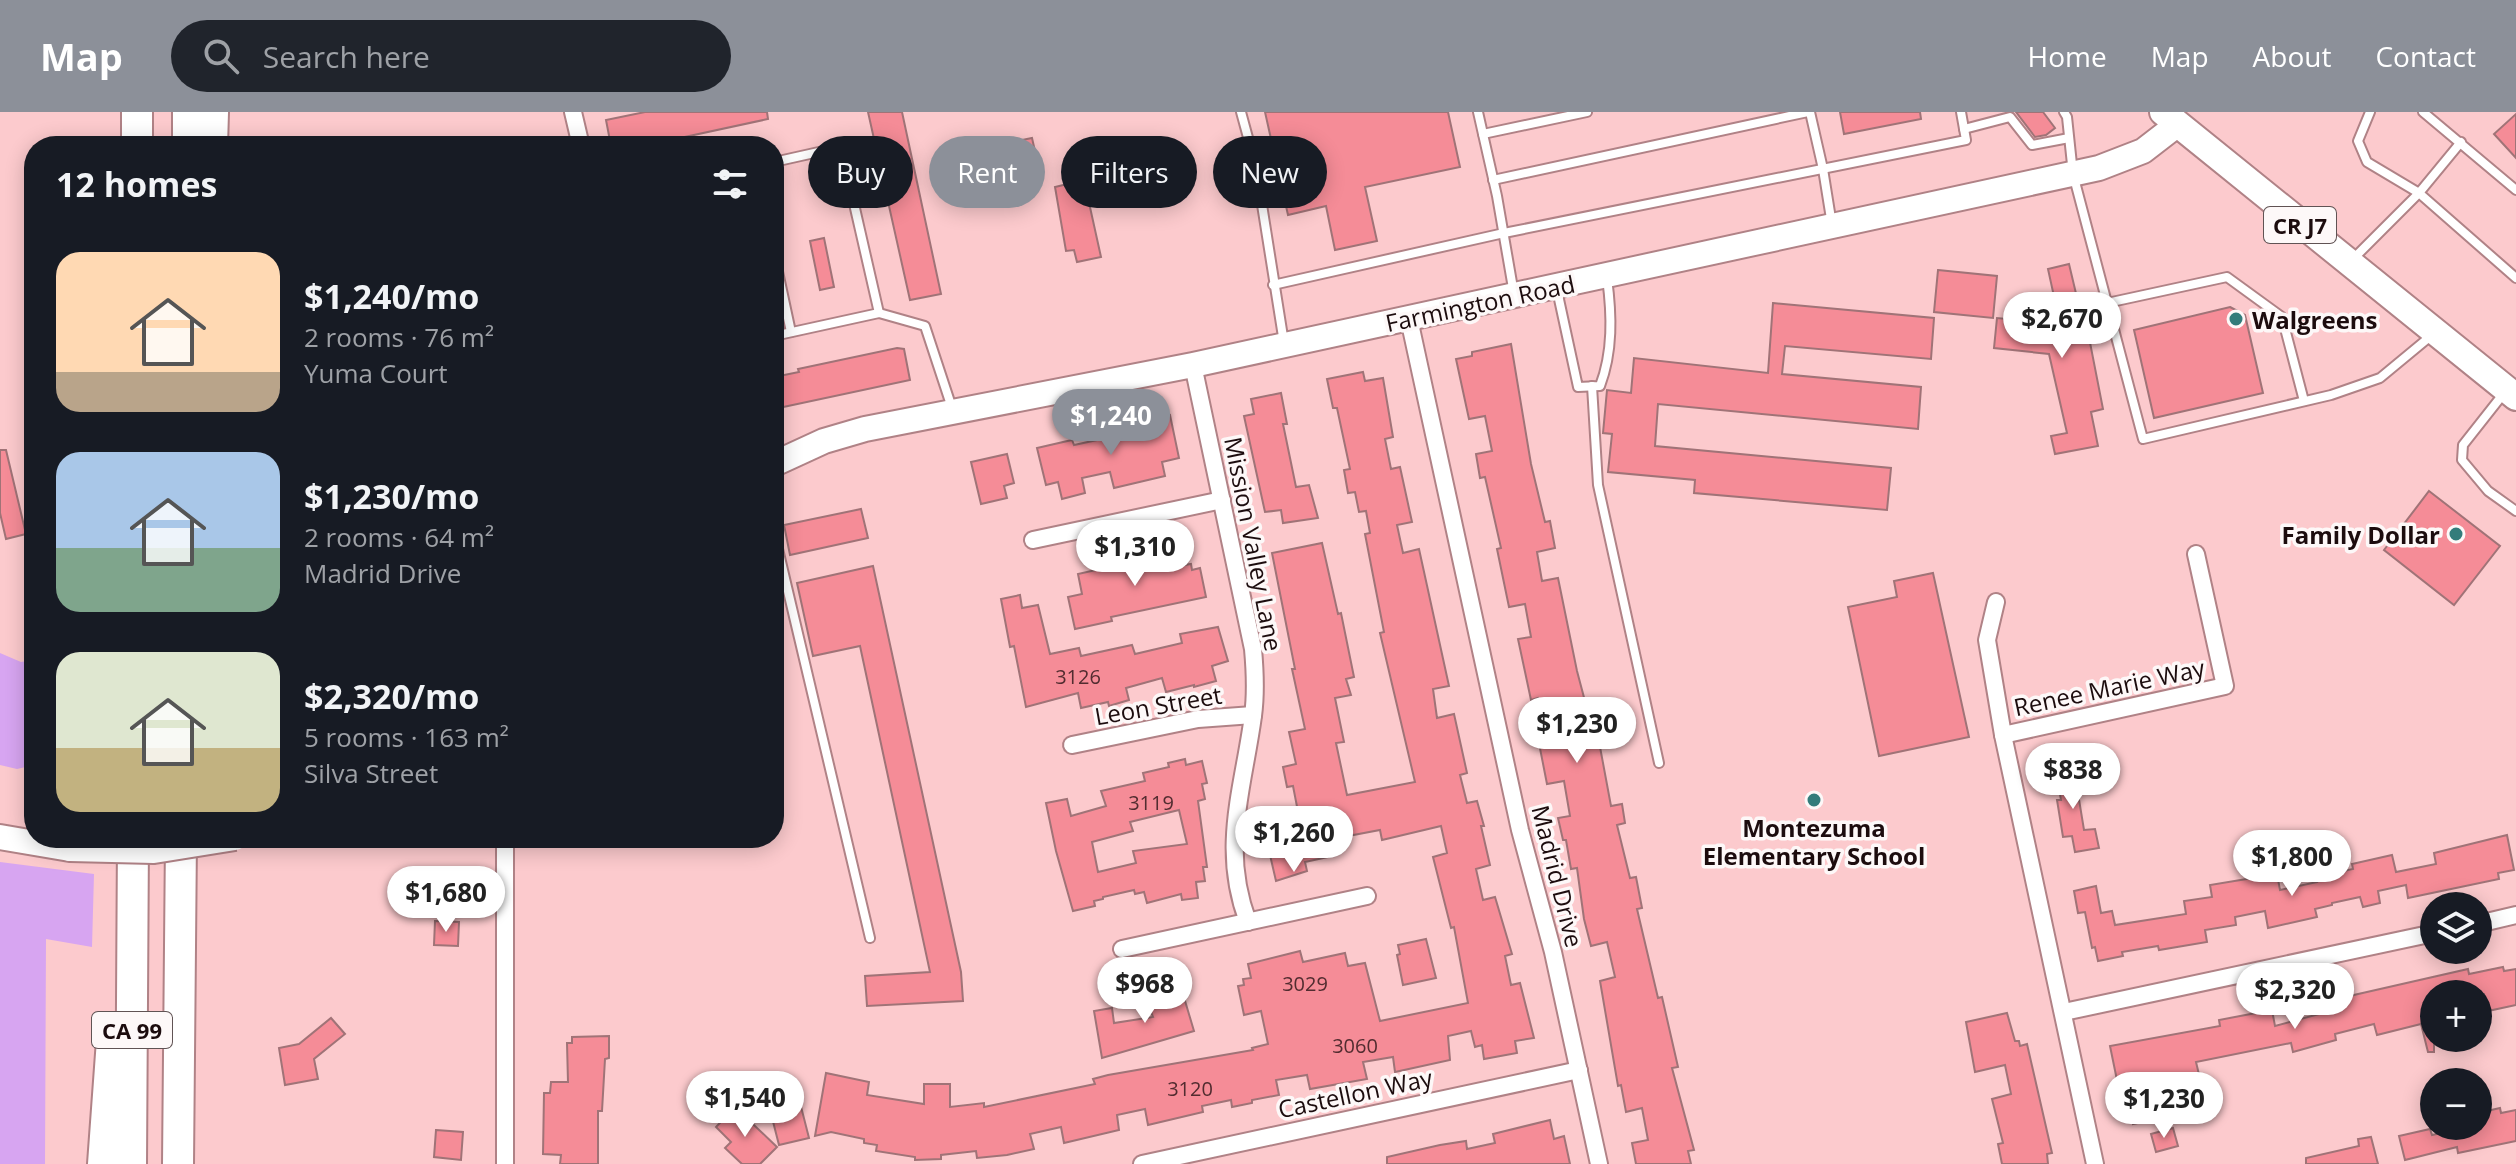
<!DOCTYPE html>
<meta charset="utf-8">
<style>
body{margin:0;font-family:"Open Sans",sans-serif;background:#20242c;color:#f1f3f6;height:100vh;display:flex;flex-direction:column;font-size:30px;white-space:nowrap}
*{box-sizing:border-box;margin:0}
p{font-size:26px;color:#9ea1a6}
.icon{flex:none;width:44px;height:44px;fill:none;stroke:currentColor;stroke-width:2;stroke-linecap:round;stroke-linejoin:round}
.map{position:relative;flex:1;overflow:hidden}
.details{position:absolute;left:24px;top:24px;width:760px;height:712px;display:flex;flex-direction:column;background:#171b24;border-radius:32px;box-shadow:0 4px 20px #0003}
.details>*{flex:none}
.hud{position:absolute;left:808px;top:24px;width:760px;height:72px;display:flex;gap:16px}
.fabs{position:absolute;left:2420px;top:780px;display:grid;gap:16px}
.fabs a{display:grid;place-items:center;width:72px;height:72px;border-radius:50%;background:#171b24;box-shadow:0 4px 20px #0003;font-size:40px}
.price{position:absolute;translate:-50% -68px;padding:0 18px;border-radius:28px;background:#fff;color:#222;font-size:26px;line-height:52px;filter:drop-shadow(0 2px 4px #0008)}
.price::after{content:'';position:absolute;left:50%;top:48px;width:24px;height:18px;margin-left:-12px;background:inherit;clip-path:polygon(0 0,100% 0,50% 100%)}
.price.selected{background:#8c9099;color:#fff}
ul{padding:0;list-style:none}
li{display:flex;align-items:center;gap:24px;height:200px;padding:0 32px}
li span{display:grid;place-items:center;flex:none;width:224px;height:160px;border-radius:24px;color:#555}
li>.icon{margin-inline-start:auto}
span .icon{width:96px;height:96px;fill:#fffc;stroke-width:1}
li b{font-size:34px}
h2{display:flex;justify-content:space-between;align-items:center;height:96px;padding:0 32px;font-size:34px}
.tag{padding:0 28px;border-radius:36px;background:#171b24;box-shadow:0 4px 20px #0003;font-size:28px;line-height:72px}
.tag.selected{background:#8c9099;color:#fff}
header{display:flex;align-items:center;gap:48px;box-sizing:border-box;height:112px;padding:0 40px;background:#8c9099;color:#fff}
header strong{font-size:38px}
nav{display:flex;gap:44px;margin-inline-start:auto;font-size:28px}
.search{width:560px;height:72px;background:#20242c;display:flex;align-items:center;gap:20px;box-sizing:border-box;padding:0 28px;border-radius:44px;color:#9ea1a6;font-size:30px}
.map>svg:first-child{display:block}
.green{fill:#d7a5f1}
.building{fill:#f58c97;stroke:#a07377;stroke-width:2;fill-rule:evenodd}
.lines{fill:none;stroke-linecap:round;stroke-linejoin:round}
.service-casing{stroke:#b08286;stroke-width:12}
.minor-casing{stroke:#b08286;stroke-width:20}
.secondary-casing{stroke:#b08286;stroke-width:28}
.primary-casing{stroke:#b08286;stroke-width:30}
.motorway-casing{stroke:#b08286;stroke-width:34}
.service{stroke:#fff;stroke-width:8}
.minor{stroke:#fff;stroke-width:16}
.secondary{stroke:#fff;stroke-width:24}
.primary{stroke:#fff;stroke-width:26}
.motorway{stroke:#fff;stroke-width:30}
.secondary-bridge-casing{stroke:#b08286;stroke-width:28;stroke-linecap:butt}
.secondary-bridge{stroke:#fff;stroke-width:24}
.poi-dot{fill:#337c7b;stroke:#fdf8f8;stroke-width:3}
.labels{text-anchor:middle;dominant-baseline:central;stroke-width:7;stroke-linejoin:round;paint-order:stroke}
.number-label{font-size:20px;fill:#522c30}
.shield{fill:#fdf8f8;stroke:#605354;stroke-width:2}
.shield-label{font-size:22px;font-weight:bold;fill:#1c0c0e}
.street-label{font-size:24px;fill:#1c0c0e;stroke:#fdf8f8}
.poi-label{font-size:24px;font-weight:bold;fill:#1c0c0e;stroke:#fdf8f8;text-anchor:start}
</style>
<header>
<strong>Map</strong>
<div class="search"><svg class="icon" aria-label="search" viewBox="0 0 24 24"><circle cx="10" cy="10" r="6"/><path d="M15 15l6 6"/></svg>Search here</div>
<nav><a>Home</a><a>Map</a><a>About</a><a>Contact</a></nav>
</header>
<div class="map">
<svg width="2516" height="1052" viewBox="0 0 2516 1052">
<rect width="100%" height="100%" fill="#fccacd"/>
<g class="green">
<polygon points="0,541 21,550 34,548 34,653 17,657 0,653"/>
<polygon points="0,750 94,762 92,835 46,827 45,1052 0,1052"/>
</g>
<g class="building">
<polygon points="645,0 767,0 768,7 643,34 611,34 606,8"/>
<polygon points="868,0 902,0 941,182 910,188"/>
<polygon points="1265,0 1448,0 1460,55 1365,75 1377,129 1335,138 1326,94 1288,103"/>
<polygon points="1840,0 1920,0 1921,7 1844,22"/>
<polygon points="2016,0 2043,0 2055,16 2046,23 2035,25"/>
<polygon points="2516,2 2516,46 2494,22"/>
<polygon points="1032,26 1037,48 1008,54 1003,32"/>
<polygon points="1084,68 1101,145 1077,150 1074,138 1066,139 1055,75"/>
<polygon points="824,126 834,175 820,178 810,129"/>
<polygon points="2069,152 2083,211 2086,210 2103,297 2091,300 2098,334 2055,342 2051,324 2067,321 2049,242 1994,236 1997,206 2060,212 2048,157"/>
<polygon points="1938,158 1997,164 1993,206 1934,200"/>
<polygon points="1773,191 1934,206 1931,247 1785,234 1782,262 1921,275 1918,317 1658,292 1655,334 1891,356 1887,398 1694,381 1695,368 1608,360 1612,322 1603,321 1607,278 1631,281 1634,246 1768,261"/>
<polygon points="2230,195 2245,203 2263,281 2154,306 2134,218"/>
<polygon points="1511,232 1531,352 1545,410 1550,409 1555,436 1537,440 1542,469 1558,466 1577,559 1586,593 1592,592 1611,694 1622,692 1625,711 1617,713 1630,766 1636,765 1642,796 1637,797 1658,886 1662,885 1678,955 1672,956 1694,1038 1688,1039 1691,1052 1636,1052 1632,1031 1648,1028 1642,996 1626,1000 1621,973 1618,974 1600,869 1615,865 1607,830 1591,834 1584,807 1577,756 1571,757 1566,728 1563,728 1558,706 1570,704 1564,669 1547,672 1536,616 1544,614 1538,586 1531,588 1518,527 1531,525 1525,492 1509,495 1497,437 1501,436 1485,365 1480,366 1476,342 1492,339 1485,304 1469,307 1456,247 1472,244 1472,240"/>
<polygon points="897,236 904,237 910,268 774,297 774,265 799,260 798,257"/>
<polygon points="1363,260 1365,269 1383,266 1393,325 1385,327 1391,357 1400,355 1412,410 1397,413 1403,441 1419,437 1449,574 1433,577 1437,606 1454,602 1467,661 1460,663 1467,691 1477,689 1484,714 1481,714 1490,753 1476,757 1483,788 1495,785 1512,842 1505,844 1511,873 1520,871 1534,926 1515,929 1517,941 1484,947 1482,933 1475,935 1471,919 1448,924 1450,948 1395,960 1393,945 1363,950 1367,967 1310,977 1307,963 1276,968 1279,983 1252,988 1252,991 1232,995 1231,988 1202,994 1203,1000 1148,1013 1145,997 1117,1003 1119,1018 1064,1031 1061,1015 1030,1022 1034,1037 1007,1043 977,1046 976,1039 941,1043 941,1047 915,1048 915,1045 876,1039 877,1033 864,1031 864,1027 831,1020 815,1024 826,961 869,970 867,983 924,992 924,972 950,972 950,995 984,991 984,995 1095,972 1093,967 1108,963 1253,938 1252,936 1268,932 1261,899 1244,903 1238,874 1244,873 1243,867 1251,866 1248,852 1300,839 1303,850 1345,841 1348,854 1365,851 1380,909 1468,891 1454,815 1451,816 1433,745 1447,741 1441,714 1382,728 1380,718 1343,725 1328,730 1330,740 1327,741 1328,745 1305,750 1307,759 1276,769 1264,717 1300,710 1293,674 1287,675 1283,655 1296,652 1289,620 1305,617 1292,557 1295,557 1272,441 1322,431 1338,502 1341,501 1354,565 1346,567 1351,583 1335,586 1344,630 1336,631 1347,683 1415,670 1380,521 1384,520 1365,422 1370,421 1366,399 1359,400 1355,380 1348,381 1344,358 1350,357 1337,296 1333,296 1327,267"/>
<polygon points="1281,281 1287,312 1283,312 1296,375 1309,373 1318,406 1283,411 1281,398 1265,400 1244,304 1254,302 1251,287"/>
<polygon points="1170,303 1179,346 1162,350 1165,364 1114,376 1110,360 1082,366 1085,381 1062,387 1058,370 1046,373 1037,336 1072,328 1074,333 1134,320 1132,312"/>
<polygon points="0,338 6,338 26,422 6,427 0,401"/>
<polygon points="1007,342 1014,371 1004,374 1007,386 981,392 971,350"/>
<polygon points="2429,379 2500,434 2454,493 2384,438"/>
<polygon points="861,397 868,426 790,443 784,413"/>
<polygon points="1181,434 1184,453 1191,452 1192,458 1200,456 1206,485 1111,505 1112,509 1075,517 1068,485 1082,482 1078,462 1127,451 1127,448"/>
<polygon points="873,454 961,860 963,889 867,894 865,864 930,860 860,534 813,544 797,471"/>
<polygon points="1933,461 1969,625 1879,644 1848,495 1897,485 1894,469"/>
<polygon points="1020,483 1022,496 1038,493 1050,542 1079,536 1081,544 1132,533 1135,542 1182,531 1180,522 1218,515 1228,549 1212,554 1216,569 1194,575 1194,573 1166,580 1162,566 1126,576 1129,588 1109,594 1108,590 1081,596 1078,581 1026,595 1014,534 1010,535 1001,487"/>
<path d="M1185,647L1186,653L1202,649L1207,671L1202,672L1205,687L1198,689L1207,755H1203L1205,769L1196,770L1198,786L1182,788L1181,782L1147,791L1144,780L1135,782L1134,778L1103,785V787L1094,789L1095,794L1073,799L1056,739L1046,691L1067,687L1071,704L1106,694L1101,679L1145,669L1143,661L1169,655L1168,651ZM1179,698L1187,732L1133,739L1136,751L1098,760L1092,730L1133,719L1130,710Z"/>
<polygon points="2073,651 2084,718 2095,717 2099,736 2075,740 2072,724 2063,725 2057,688 2061,688 2055,654"/>
<polygon points="2507,723 2514,758 2498,761 2499,767 2408,786 2406,773 2378,779 2380,791 2363,795 2360,785 2332,791 2332,793 2315,797 2317,805 2268,816 2265,799 2235,805 2236,813 2205,818 2207,830 2159,838 2158,834 2122,840 2123,844 2098,849 2095,835 2092,836 2085,800 2078,801 2074,779 2096,774 2101,801 2112,799 2115,813 2186,802 2184,789 2212,785 2210,773 2277,762 2280,778 2317,770 2315,765 2353,757 2352,752 2392,743 2396,760 2436,752 2434,741"/>
<polygon points="435,809 459,810 458,834 434,833"/>
<polygon points="1426,827 1436,866 1403,873 1397,843 1400,842 1398,833"/>
<polygon points="2503,855 2504,859 2516,857 2516,893 2488,899 2484,882 2434,882 2434,940 2428,940 2421,912 2377,923 2374,912 2335,922 2336,928 2293,940 2291,931 2196,950 2201,971 2149,981 2156,1007 2133,1012 2124,972 2118,973 2110,934 2220,914 2219,908 2272,898 2275,914 2319,902 2317,893 2345,885 2468,857 2469,862"/>
<polygon points="1180,872 1194,919 1102,946 1094,899 1112,896 1114,911 1153,905 1150,897 1165,893 1161,877"/>
<polygon points="2007,901 2015,929 2019,929 2020,934 2027,932 2052,1041 2047,1042 2048,1052 2002,1052 1998,1032 2003,1031 1992,987 2011,982 2005,953 1975,960 1966,910"/>
<polygon points="331,906 345,922 314,947 318,967 285,973 279,936 299,932"/>
<polygon points="609,924 609,946 605,947 602,999 598,999 598,1052 560,1052 561,1043 543,1042 544,981 550,981 551,970 568,970 567,931 572,931 572,925"/>
<polygon points="796,975 809,1026 779,1033 766,982"/>
<polygon points="735,995 777,1035 760,1052 742,1052 725,1036 731,1030 716,1015"/>
<polygon points="2500,996 2501,1001 2516,998 2516,1029 2458,1041 2457,1035 2405,1048 2399,1024 2430,1017 2432,1023 2464,1016 2463,1014 2478,1014 2478,1001"/>
<polygon points="1550,1008 1554,1027 1564,1024 1570,1052 1387,1052 1387,1045 1440,1033 1466,1029 1467,1037 1495,1031 1493,1022"/>
<polygon points="2173,1016 2178,1034 2156,1040 2151,1022"/>
<polygon points="436,1018 463,1020 461,1048 434,1045"/>
<polygon points="2371,1025 2378,1052 2306,1052 2306,1046 2359,1034 2358,1027"/>
</g>
<g class="lines">
<g class="service-casing">
<g id="service">
<polyline points="1241,0 1256,55 1284,231"/>
<polyline points="1478,0 1497,84 1514,182"/>
<polyline points="1810,0 1823,57 1832,113"/>
<polyline points="2064,0 2067,5 2073,62 2143,327 2331,283 2380,266 2432,223"/>
<polyline points="2370,0 2358,29 2367,50 2419,81 2461,30"/>
<polyline points="2423,0 2516,78"/>
<polyline points="1964,17 2010,5 2032,33 2069,26"/>
<polyline points="1483,22 1587,0"/>
<polyline points="774,50 841,35 879,201"/>
<polyline points="1493,68 1808,0"/>
<polyline points="774,141 791,220"/>
<polyline points="2353,147 2419,81 2516,166"/>
<polyline points="1273,173 1504,121 1966,28 1961,0"/>
<path d="M1557,178L1578,275L1600,274C1613,240 1612,203 1607,166"/>
<polyline points="2107,191 2227,165 2282,205 2304,289"/>
<polyline points="774,224 879,201 925,214 953,299"/>
<polyline points="1592,274 1598,373 1659,651"/>
<polyline points="2504,281 2463,333 2462,348 2488,379 2516,399"/>
<polyline points="774,420 870,826"/>
</g>
</g>
<g class="minor-casing">
<g id="minor">
<polyline points="573,0 581,34"/>
<polyline points="1409,207 1520,718 1553,840 1599,1052"/>
<path d="M1193,253L1253,537C1255,559 1256,582 1253,604C1243,678 1220,736 1248,810"/>
<polyline points="1033,428 1222,388"/>
<polyline points="1996,490 1987,528 2003,623 2095,1052"/>
<polyline points="2003,623 2225,574 2196,442"/>
<polyline points="1072,633 1198,607 1253,603"/>
<polyline points="505,726 505,1052"/>
<polyline points="2478,812 2516,803"/>
<polyline points="1122,837 1367,784"/>
<polyline points="2064,900 2434,821"/>
<polyline points="1142,1052 1579,958"/>
</g>
</g>
<g class="secondary-casing">
<g id="secondary">
<polyline points="774,352 824,329 865,317 1193,253 2099,56 2143,39 2178,12"/>
<polyline points="0,725 70,737"/>
</g>
</g>
<g class="primary-casing">
<polyline id="primary" points="2163,0 2516,285"/>
</g>
<g class="motorway-casing">
<g id="motorway">
<polyline points="137,34 137,0"/>
<polyline points="188,34 188,0"/>
<polyline points="212,34 213,0"/>
<polyline points="103,1052 112,928"/>
<polyline points="131,1052 133,726"/>
<polyline points="178,1052 181,726"/>
</g>
</g>
<use href="#service" class="service"/>
<use href="#minor" class="minor"/>
<use href="#secondary" class="secondary"/>
<use href="#primary" class="primary"/>
<use href="#motorway" class="motorway"/>
<g class="secondary-bridge-casing">
<polyline id="secondary-bridge" points="70,737 154,739 235,726"/>
</g>
<use href="#secondary-bridge" class="secondary-bridge"/>
</g>
<g class="poi-dot">
<circle cx="2236" cy="207" r="8"/>
<circle cx="2456" cy="422" r="8"/>
<circle cx="1814" cy="688" r="8"/>
</g>
<g class="labels">
<g class="number-label">
<text x="1078" y="564">3126</text>
<text x="1151" y="690">3119</text>
<text x="1305" y="871">3029</text>
<text x="1355" y="933">3060</text>
<text x="1190" y="976">3120</text>
</g>
<g class="shield">
<rect x="2264" y="95" width="72" height="36" rx="6"/>
<rect x="92" y="900" width="80" height="36" rx="6"/>
</g>
<g class="shield-label">
<text x="2300" y="113">CR J7</text>
<text x="132" y="918">CA 99</text>
</g>
<g class="street-label">
<text transform="translate(1480 191) rotate(-12)">Farmington Road</text>
<text transform="translate(1254 432) rotate(79)">Mission Valley Lane</text>
<text transform="translate(2109 575) rotate(-12)">Renee Marie Way</text>
<text transform="translate(1158 593) rotate(-10)">Leon Street</text>
<text transform="translate(1558 764) rotate(76)">Madrid Drive</text>
<text transform="translate(1355 981) rotate(-12)">Castellon Way</text>
</g>
<g class="poi-label">
<text x="2252" y="207">Walgreens</text>
<text x="2440" y="422" text-anchor="end">Family Dollar</text>
<text x="1814" y="715" text-anchor="middle">Montezuma<tspan x="1814" dy="28">Elementary School</tspan></text>
</g>
</g>
</svg>
<div class="fabs">
<a><svg class="icon" aria-label="layers" viewBox="0 0 24 24"><path d="M12 4l9 5-9 5-9-5zM3 14l9 5 9-5"/></svg></a>
<a>+</a>
<a>−</a>
</div>
<b class="price" style="left:2062px;top:248px">$2,670</b>
<b class="price selected" style="left:1111px;top:345px">$1,240</b>
<b class="price" style="left:1135px;top:476px">$1,310</b>
<b class="price" style="left:1577px;top:653px">$1,230</b>
<b class="price" style="left:2073px;top:699px">$838</b>
<b class="price" style="left:1294px;top:762px">$1,260</b>
<b class="price" style="left:2292px;top:786px">$1,800</b>
<b class="price" style="left:446px;top:822px">$1,680</b>
<b class="price" style="left:1145px;top:913px">$968</b>
<b class="price" style="left:2295px;top:919px">$2,320</b>
<b class="price" style="left:745px;top:1027px">$1,540</b>
<b class="price" style="left:2164px;top:1028px">$1,230</b>
<div class="hud">
<a class="tag">Buy</a>
<a class="tag selected">Rent</a>
<a class="tag">Filters</a>
<a class="tag">New</a>
</div>
<section class="details">
<h2>12 homes<svg class="icon" aria-label="filters" viewBox="0 0 24 24"><path d="M4 7h16M4 17h16"/><circle cx="9" cy="7" r="2"/><circle cx="15" cy="17" r="2"/></svg></h2>
<ul>
<li><span style="background:linear-gradient(#ffd9b3 75%,#b9a48a 0)"><svg class="icon" aria-label="home" viewBox="0 0 24 24"><path d="M3 11l9-7 9 7M6 9v11h12V9"/></svg></span><div><b>$1,240/mo</b><p>2 rooms · 76 m²</p><p>Yuma Court</p></div></li>
<li><span style="background:linear-gradient(#a9c7e8 60%,#7fa58c 0)"><svg class="icon" aria-label="home" viewBox="0 0 24 24"><path d="M3 11l9-7 9 7M6 9v11h12V9"/></svg></span><div><b>$1,230/mo</b><p>2 rooms · 64 m²</p><p>Madrid Drive</p></div></li>
<li><span style="background:linear-gradient(#dfe7d0 60%,#c2b280 0)"><svg class="icon" aria-label="home" viewBox="0 0 24 24"><path d="M3 11l9-7 9 7M6 9v11h12V9"/></svg></span><div><b>$2,320/mo</b><p>5 rooms · 163 m²</p><p>Silva Street</p></div></li>
</ul>
</section>
</div>
